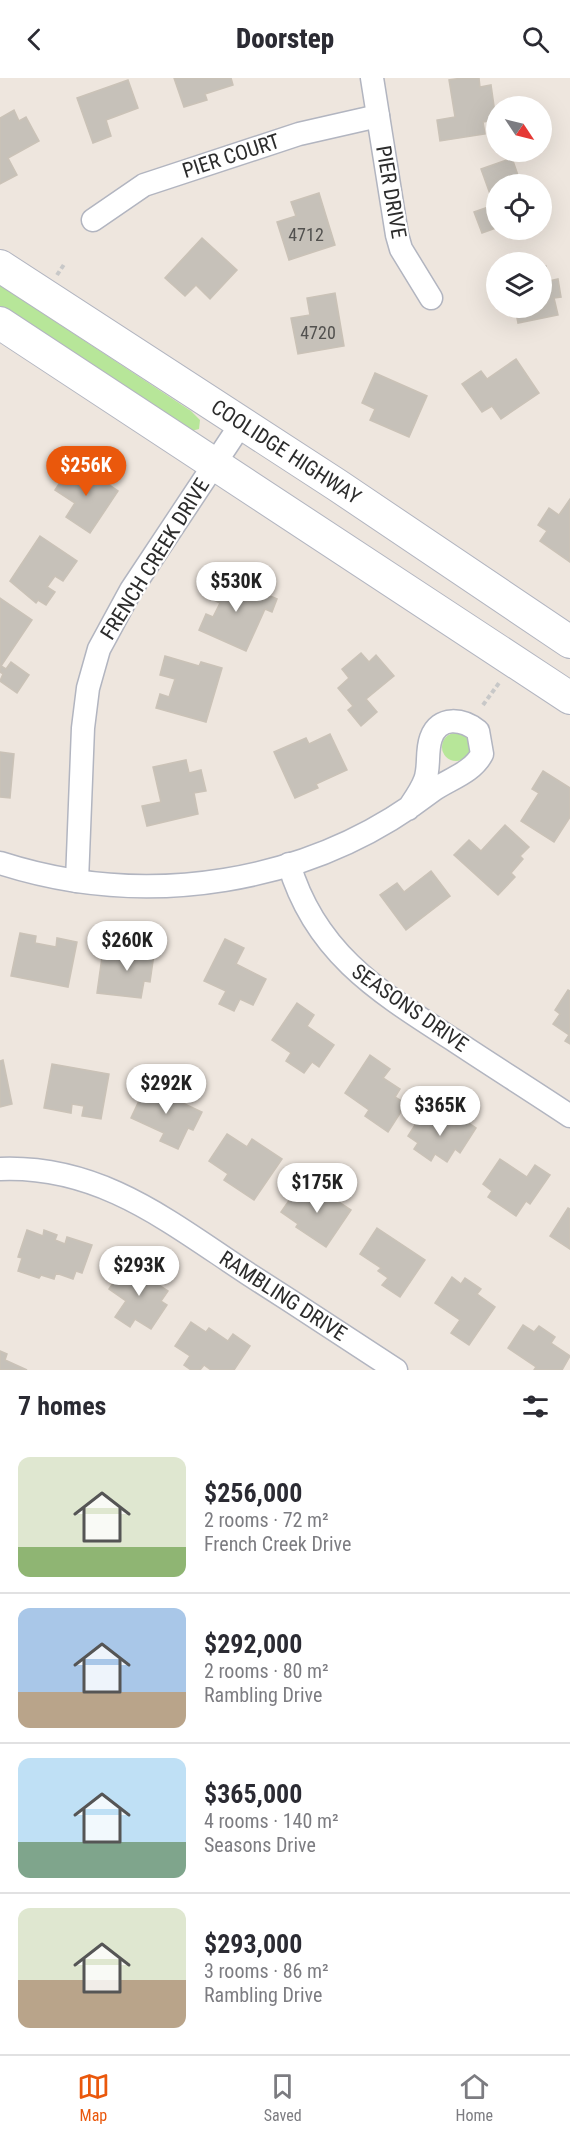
<!DOCTYPE html>
<meta charset="utf-8">
<style>
body{margin:0;font-family:"Roboto Condensed",sans-serif;background:#f7f7f7;color:#2b2b33;height:100vh;display:flex;flex-direction:column;font-size:22px;white-space:nowrap}
*{box-sizing:border-box;margin:0}
p{font-size:20px;color:#7c7c81}
.icon{flex:none;width:33px;height:33px;fill:none;stroke:currentColor;stroke-width:2;stroke-linecap:round;stroke-linejoin:round}
.map{position:relative;height:1292px;overflow:hidden}
.drawer{display:flex;flex-direction:column;background:#fff;flex:1}
.drawer>*{flex:none}
.needle{width:39px;rotate:125deg}
.tools{position:absolute;left:486px;top:18px;display:grid;gap:12px}
.tools a{display:grid;place-items:center;width:66px;height:66px;border-radius:50%;background:#fff;box-shadow:0 6px 24px #0002;font-size:30px}
.price{position:absolute;translate:-50% -51px;padding:0 14px;border-radius:21px;background:#fff;color:#222;font-size:20px;line-height:39px;filter:drop-shadow(0 2px 3px #0008)}
.price::after{content:'';position:absolute;left:50%;top:36px;width:18px;height:14px;margin-left:-9px;background:inherit;clip-path:polygon(0 0,100% 0,50% 100%)}
.price.on{background:#ea580c;color:#fff}
ul{padding:0;list-style:none}
li{display:flex;align-items:center;gap:18px;height:150px;padding:0 18px}
li+li{border-top:2px solid #e1e1e2}
li span{display:grid;place-items:center;flex:none;width:168px;height:120px;border-radius:12px;color:#555}
li>.icon{margin-inline-start:auto}
span .icon{width:72px;height:72px;fill:#fffc;stroke-width:1}
li b{font-size:26px}
h2{display:flex;justify-content:space-between;align-items:center;height:72px;padding:0 18px;font-size:26px}
header{display:flex;justify-content:space-between;align-items:center;height:78px;padding:0 18px;background:#fff;font-size:27px;font-weight:800}
.tab-bar{display:flex;justify-content:space-around;align-items:center;height:84px;border-top:2px solid #e1e1e2;background:#fff;font-size:16px;color:#7c7c81}
.tab-bar a{display:grid;justify-items:center;gap:3px}
.tab-bar .on{color:#ea580c}
.map>svg:first-child{display:block}
.green{fill:#b7e699}
.building{fill:#c6c1b9;stroke:#cac2b7;stroke-width:1.5}
.lines{fill:none;stroke-linecap:round;stroke-linejoin:round}
.minor-casing{stroke:#b2b5c0;stroke-width:25}
.secondary-casing{stroke:#b2b5c0;stroke-width:34}
.path{stroke:#c8c8c8;stroke-width:4;stroke-dasharray:4.5 3;stroke-linecap:butt}
.minor{stroke:#fff;stroke-width:22}
.secondary{stroke:#fff;stroke-width:32}
.labels{text-anchor:middle;dominant-baseline:central;stroke-width:4.5;stroke-linejoin:round;paint-order:stroke}
.number-label{font-size:18px;fill:#52514f}
.street-label{font-size:21px;fill:#2c2c2c;stroke:#fff}
</style>
<header><svg class="icon" aria-label="back" viewBox="0 0 24 24"><path d="M15 5l-7 7 7 7"/></svg>Doorstep<svg class="icon" aria-label="search" viewBox="0 0 24 24"><circle cx="10" cy="10" r="6"/><path d="M15 15l6 6"/></svg></header>
<div class="map">
<svg width="570" height="1292" viewBox="0 0 570 1292">
<rect width="100%" height="100%" fill="#eee6de"/>
<g class="green">
<polygon points="0,207 191,333 200,342 199,351 187,354 0,230"/>
<circle cx="456" cy="669" r="14"/>
</g>
<g class="building">
<polygon points="174,0 231,0 233,7 205,16 207,22 184,29"/>
<polygon points="462,0 479,0 480,9 491,7 496,42 483,44 485,56 440,63 437,42 455,39 449,2"/>
<polygon points="128,2 138,30 106,42 111,58 93,65 77,20"/>
<polygon points="14,32 19,43 26,39 39,63 8,80 17,97 0,106 0,40"/>
<polygon points="512,80 521,106 496,106 496,150 482,155 474,134 494,127 481,91"/>
<polygon points="319,115 335,167 289,182 277,144 296,138 291,124"/>
<polygon points="202,160 237,192 210,221 196,207 185,218 165,200"/>
<polygon points="542,188 546,188 549,203 558,201 561,219 554,220 558,237 518,245 515,230 542,230"/>
<polygon points="335,215 344,268 298,276 291,240 310,237 307,220"/>
<polygon points="516,281 539,315 501,341 492,328 482,334 462,306 481,293 487,301"/>
<polygon points="375,295 427,318 409,359 370,342 375,331 362,325"/>
<polygon points="78,385 118,413 90,455 66,439 75,425 55,412 65,397 69,399"/>
<polygon points="570,421 570,484 540,463 547,453 538,447 549,430 559,437"/>
<polygon points="40,458 77,483 63,503 55,498 47,509 55,514 46,527 38,522 36,525 10,503"/>
<polygon points="214,499 241,511 243,506 277,521 272,534 265,531 246,573 199,552 206,536 213,539 220,525 205,518"/>
<polygon points="0,520 32,542 1,588 6,591 11,584 29,597 17,615 0,603 3,596 0,594"/>
<polygon points="361,575 369,584 376,577 394,598 366,621 377,634 361,648 348,632 353,628 338,610 349,600 342,591"/>
<polygon points="165,578 199,588 201,584 222,590 206,644 156,630 160,616 169,619 175,601 160,597"/>
<polygon points="330,656 347,692 316,706 318,710 295,720 274,674 306,660 309,666"/>
<polygon points="0,674 14,676 10,720 0,719"/>
<polygon points="186,682 189,695 201,692 206,713 194,715 198,736 147,748 142,728 161,724 153,689"/>
<polygon points="543,693 570,710 570,739 554,764 521,743 539,715 532,711"/>
<polygon points="505,747 529,769 520,778 523,781 511,795 515,799 498,817 454,777 469,762 481,773"/>
<polygon points="431,793 450,818 406,852 380,817 397,805 404,814"/>
<polygon points="20,855 36,858 35,865 56,869 57,860 77,864 68,909 11,898"/>
<polygon points="225,861 244,870 236,886 266,901 253,927 240,921 234,933 219,926 226,913 204,903"/>
<polygon points="133,866 155,869 150,904 144,903 141,920 97,915 102,879 113,880 114,874 124,875 125,871 133,872"/>
<polygon points="568,912 570,913 570,966 565,963 569,957 553,946 560,936 555,932"/>
<polygon points="297,925 314,937 307,948 334,967 319,989 312,984 304,995 286,983 291,975 272,962"/>
<polygon points="370,977 390,991 383,1000 400,1011 395,1019 406,1026 388,1054 365,1038 369,1032 345,1015"/>
<polygon points="3,982 12,1026 0,1029 0,983"/>
<polygon points="52,986 109,996 101,1041 82,1038 84,1028 72,1026 71,1035 44,1030"/>
<polygon points="163,1007 178,1014 174,1021 202,1034 193,1052 188,1050 178,1071 160,1063 164,1055 131,1040 146,1008 159,1014"/>
<polygon points="424,1033 439,1043 441,1039 454,1048 460,1039 476,1050 460,1075 455,1071 447,1084 435,1076 431,1083 414,1071 418,1065 408,1058"/>
<polygon points="227,1056 247,1069 252,1061 282,1081 254,1122 224,1102 228,1096 209,1083"/>
<polygon points="500,1081 527,1099 535,1087 550,1097 530,1126 526,1123 516,1138 488,1119 492,1113 483,1106"/>
<polygon points="325,1106 340,1116 336,1122 351,1132 326,1169 296,1149 298,1146 281,1134 297,1111 314,1122"/>
<polygon points="568,1130 570,1131 570,1171 550,1158"/>
<polygon points="377,1150 425,1182 400,1219 382,1207 388,1200 378,1193 381,1190 360,1176"/>
<polygon points="27,1152 43,1158 44,1152 57,1157 55,1162 65,1166 67,1159 92,1167 82,1195 76,1193 73,1201 56,1195 54,1201 41,1197 39,1200 18,1193 22,1180 18,1179"/>
<polygon points="127,1185 145,1197 147,1194 156,1200 153,1203 168,1213 161,1223 167,1227 151,1251 135,1241 130,1249 115,1239 126,1223 109,1211"/>
<polygon points="452,1199 461,1206 465,1200 481,1211 477,1216 495,1229 469,1267 451,1255 460,1242 435,1225"/>
<polygon points="191,1244 206,1254 209,1250 228,1263 233,1256 250,1268 234,1292 211,1292 204,1287 200,1292 191,1292 184,1287 190,1278 175,1268"/>
<polygon points="523,1247 534,1254 539,1248 555,1259 551,1265 570,1278 562,1292 534,1292 536,1289 508,1270"/>
<polygon points="0,1273 7,1276 5,1282 27,1292 0,1292"/>
</g>
<g class="lines">
<g class="minor-casing">
<g id="minor">
<polyline points="372,0 397,157 401,171 431,220"/>
<polyline points="93,142 144,107 299,56 378,38"/>
<path d="M0,785C146,832 310,807 432,713C449,701 472,695 482,676L478,653C463,641 439,637 431,660C426,674 430,689 425,702C421,713 414,722 408,731"/>
<path d="M289,786C315,875 379,914 452,961C491,987 531,1012 570,1038"/>
<polyline points="77,803 83,650 88,610 99,571 131,512 241,346"/>
<path d="M0,1091C100,1087 168,1143 247,1195C297,1227 347,1260 396,1292"/>
</g>
</g>
<g class="secondary-casing">
<g id="secondary">
<polyline points="0,188 337,407 570,564"/>
<polyline points="0,245 570,620"/>
</g>
</g>
<g class="path">
<polyline points="57,197 65,185"/>
<polyline points="483,627 499,605"/>
</g>
<use href="#minor" class="minor"/>
<use href="#secondary" class="secondary"/>
</g>
<g class="labels">
<g class="number-label">
<text x="306" y="156">4712</text>
<text x="318" y="254">4720</text>
</g>
<g class="street-label">
<text transform="translate(231 78) rotate(-18)">PIER COURT</text>
<text transform="translate(391 114) rotate(80)">PIER DRIVE</text>
<text transform="translate(286 374) rotate(33)">COOLIDGE HIGHWAY</text>
<text transform="translate(155 481) rotate(-58)">FRENCH CREEK DRIVE</text>
<text transform="translate(410 930) rotate(35)">SEASONS DRIVE</text>
<text transform="translate(283 1218) rotate(33)">RAMBLING DRIVE</text>
</g>
</g>
</svg>
<div class="tools">
<a><svg class="needle" viewBox="-14 -14 28 28"><path d="M0-13l5 13h-10z" fill="#e53935"/><path d="M0 13l5-13h-10z" fill="#7c7c81"/></svg></a>
<a><svg class="icon" aria-label="locate" viewBox="0 0 24 24"><circle cx="12" cy="12" r="6"/><path d="M12 2v4M12 18v4M2 12h4M18 12h4"/></svg></a>
<a><svg class="icon" aria-label="layers" viewBox="0 0 24 24"><path d="M12 4l9 5-9 5-9-5zM3 14l9 5 9-5"/></svg></a>
</div>
<b class="price on" style="left:86px;top:419px">$256K</b>
<b class="price" style="left:236px;top:535px">$530K</b>
<b class="price" style="left:127px;top:894px">$260K</b>
<b class="price" style="left:166px;top:1037px">$292K</b>
<b class="price" style="left:440px;top:1059px">$365K</b>
<b class="price" style="left:317px;top:1136px">$175K</b>
<b class="price" style="left:139px;top:1219px">$293K</b>
</div>
<section class="drawer">
<h2>7 homes<svg class="icon" aria-label="filters" viewBox="0 0 24 24"><path d="M4 7h16M4 17h16"/><circle cx="9" cy="7" r="2"/><circle cx="15" cy="17" r="2"/></svg></h2>
<ul>
<li><span style="background:linear-gradient(#dfe7d0 75%,#8fb573 0)"><svg class="icon" aria-label="home" viewBox="0 0 24 24"><path d="M3 11l9-7 9 7M6 9v11h12V9"/></svg></span><div><b>$256,000</b><p>2 rooms · 72 m²</p><p>French Creek Drive</p></div></li>
<li><span style="background:linear-gradient(#a9c7e8 70%,#b9a48a 0)"><svg class="icon" aria-label="home" viewBox="0 0 24 24"><path d="M3 11l9-7 9 7M6 9v11h12V9"/></svg></span><div><b>$292,000</b><p>2 rooms · 80 m²</p><p>Rambling Drive</p></div></li>
<li><span style="background:linear-gradient(#bfe0f5 70%,#7fa58c 0)"><svg class="icon" aria-label="home" viewBox="0 0 24 24"><path d="M3 11l9-7 9 7M6 9v11h12V9"/></svg></span><div><b>$365,000</b><p>4 rooms · 140 m²</p><p>Seasons Drive</p></div></li>
<li><span style="background:linear-gradient(#dfe7d0 60%,#b9a48a 0)"><svg class="icon" aria-label="home" viewBox="0 0 24 24"><path d="M3 11l9-7 9 7M6 9v11h12V9"/></svg></span><div><b>$293,000</b><p>3 rooms · 86 m²</p><p>Rambling Drive</p></div></li>
</ul>
</section>
<nav class="tab-bar">
<a class="on"><svg class="icon" aria-label="map" viewBox="0 0 24 24"><path d="M3 6l6-2 6 2 6-2v14l-6 2-6-2-6 2zM9 4v14M15 6v14"/></svg>Map</a>
<a><svg class="icon" aria-label="saved" viewBox="0 0 24 24"><path d="M7 4h10v16l-5-4-5 4z"/></svg>Saved</a>
<a><svg class="icon" aria-label="home" viewBox="0 0 24 24"><path d="M3 11l9-7 9 7M6 9v11h12V9"/></svg>Home</a>
</nav>
